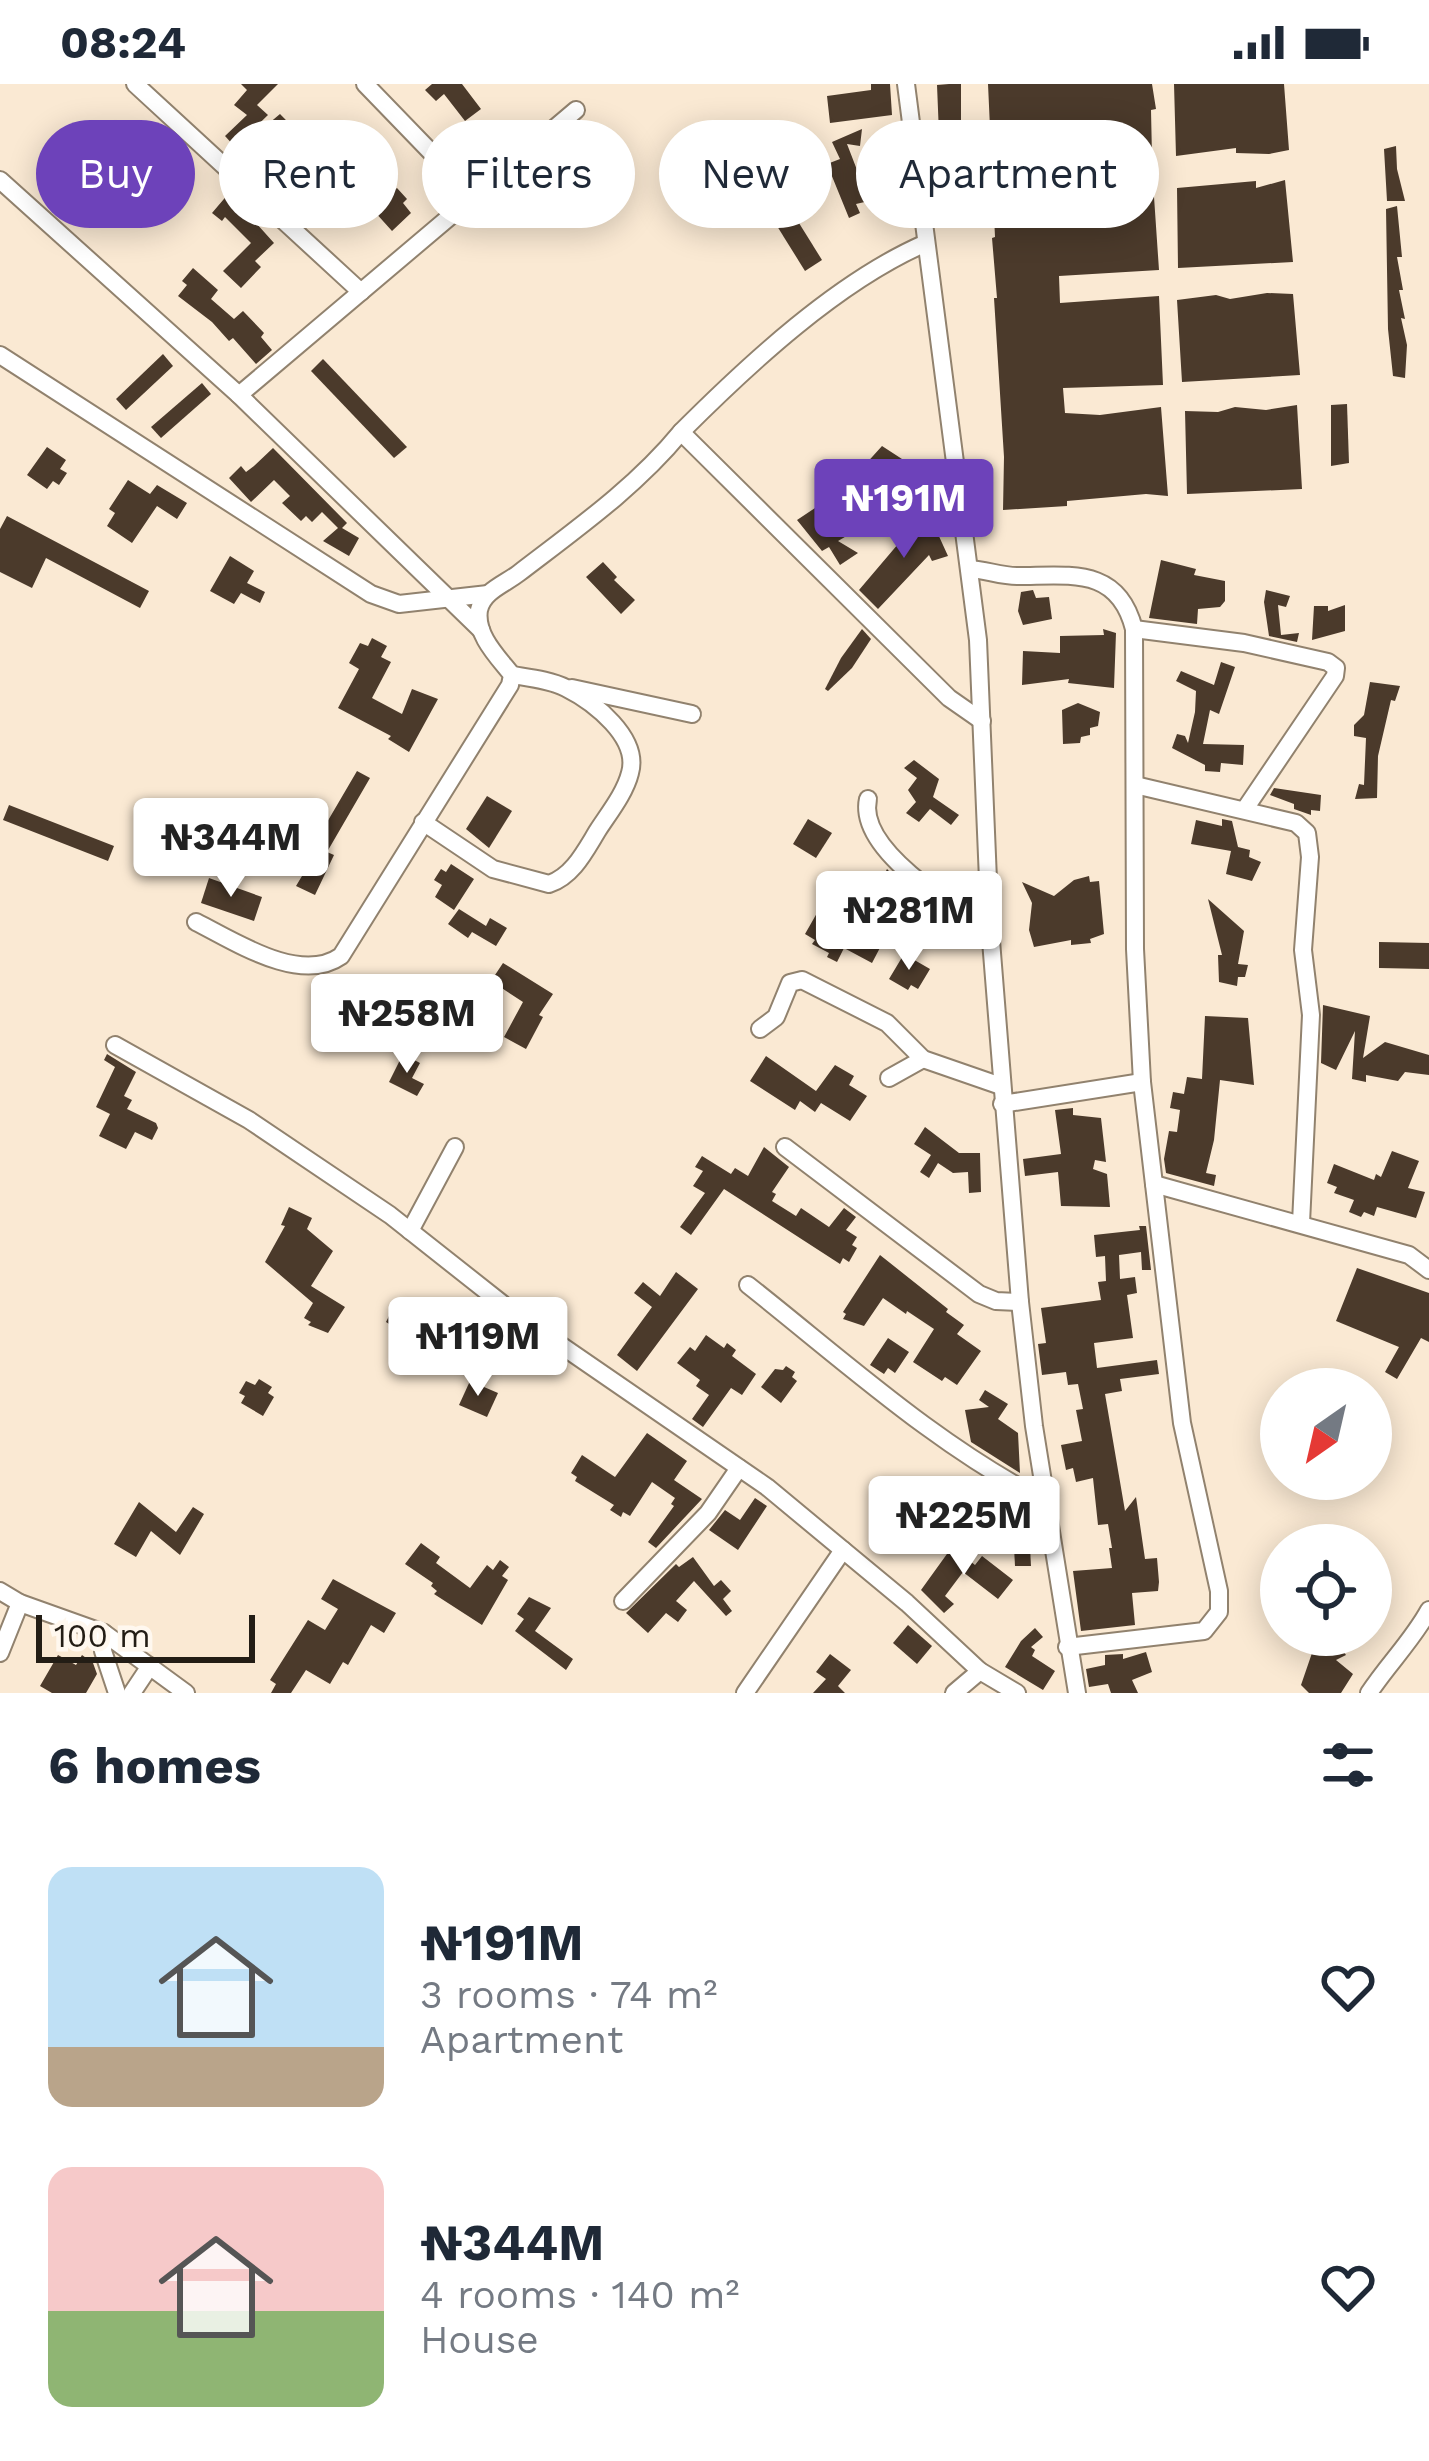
<!DOCTYPE html>
<meta charset="utf-8">
<style>
body{margin:0;font-family:"Work Sans",sans-serif;background:#f6f6f7;color:#1f2937;height:100vh;display:flex;flex-direction:column;font-size:45px;white-space:nowrap}
*{box-sizing:border-box;margin:0}
p{font-size:39px;color:#747a83}
.icon{flex:none;width:66px;height:66px;fill:none;stroke:currentColor;stroke-width:2;stroke-linecap:round;stroke-linejoin:round}
.map{position:relative;height:1609px;overflow:hidden}
.details{display:flex;flex-direction:column;background:#fff;flex:1}
.details>*{flex:none}
.guide{position:absolute;left:36px;top:36px;width:1359px;height:108px;display:flex;gap:24px}
.needle{width:78px;rotate:214deg}
.tools{position:absolute;left:1260px;top:1284px;display:grid;gap:24px}
.tools a{display:grid;place-items:center;width:132px;height:132px;border-radius:50%;background:#fff;box-shadow:0 6px 30px #0003;font-size:60px}
.scale{position:absolute;left:36px;bottom:30px;width:219px;box-sizing:border-box;padding-left:12px;border:6px solid #231d15;border-top:0;font-size:33px;line-height:42px;white-space:nowrap;color:#231d15;-webkit-text-stroke:9px #fff8ef;paint-order:stroke}
.price{position:absolute;translate:-50% -102px;padding:0 27px;border-radius:12px;background:#fff;color:#222;font-size:39px;line-height:78px;filter:drop-shadow(0 3px 6px #0008)}
.price::after{content:'';position:absolute;left:50%;top:72px;width:36px;height:27px;margin-left:-18px;background:inherit;clip-path:polygon(0 0,100% 0,50% 100%)}
.price.current{background:#6d42ba;color:#fff}
ul{padding:0;list-style:none}
li{display:flex;align-items:center;gap:36px;height:300px;padding:0 48px}
li span{display:grid;place-items:center;flex:none;width:336px;height:240px;border-radius:24px;color:#555}
li>.icon{margin-inline-start:auto}
span .icon{width:144px;height:144px;fill:#fffc;stroke-width:1}
li b{font-size:51px}
h2{display:flex;justify-content:space-between;align-items:center;height:144px;padding:0 48px;font-size:51px}
.chip{padding:0 42px;border-radius:54px;background:#fff;box-shadow:0 6px 30px #0003;font-size:42px;line-height:108px}
.chip.current{background:#6d42ba;color:#fff}
.status{display:flex;justify-content:space-between;align-items:center;height:84px;padding:0 60px;background:#fff;direction:ltr}
.status svg{height:33px;fill:currentColor}
.map>svg:first-child{display:block}
.building{fill:#4b3a2b}
.lines{fill:none;stroke-linecap:round;stroke-linejoin:round}
.minor-casing{stroke:#91826e;stroke-width:20}
.minor{stroke:#fff;stroke-width:16}
</style>
<div class="status"><b>08:24</b><svg viewBox="0 0 49 12"><path d="M0 12V9h3v3zM5 12V6h3v6zM10 12V3h3v9zM15 12V0h3v12zM26 1h20v11H26zM47 4h2v5h-2z"/></svg></div>
<div class="map">
<svg width="1429" height="1609" viewBox="0 0 1429 1609">
<rect width="100%" height="100%" fill="#fae9d3"/>
<g class="building">
<polygon points="241,0 278,0 257,21 268,31 235,63 225,52 247,31 234,21 247,6"/>
<polygon points="432,0 462,0 481,25 465,37 444,10 436,17 425,6"/>
<polygon points="871,0 890,0 892,31 830,39 827,12 871,6"/>
<polygon points="949,0 961,0 961,118 946,119 944,50 939,50 937,1"/>
<polygon points="988,0 1152,0 1156,25 1151,26 1152,73 1054,79 1052,83 1055,107 1092,100 1123,102 1153,98 1159,186 1059,192 1060,219 1159,212 1163,301 1063,304 1065,329 1100,331 1161,323 1168,412 1146,410 1067,417 1067,422 1003,426 1004,373 994,214 997,214 992,154 995,153"/>
<polygon points="1174,0 1284,0 1289,66 1269,70 1236,69 1236,64 1176,72"/>
<polygon points="280,30 340,91 324,105 317,97 294,118 279,101 307,76 268,40"/>
<polygon points="862,45 860,62 847,60 869,117 856,120 860,129 849,134 827,80 840,75 832,58"/>
<polygon points="1396,62 1397,85 1405,117 1387,117 1384,65"/>
<polygon points="358,68 392,108 397,104 407,115 403,119 411,129 392,147 365,117 370,112 343,81"/>
<polygon points="97,84 123,106 105,127 79,106"/>
<polygon points="1285,96 1293,178 1178,184 1177,104 1256,97 1256,104"/>
<polygon points="229,109 274,159 255,177 261,183 241,204 223,187 251,159 225,133 222,137 212,129"/>
<polygon points="1397,122 1402,173 1397,173 1403,206 1399,206 1405,235 1401,234 1407,261 1405,294 1393,292 1388,245 1386,125"/>
<polygon points="794,131 822,176 805,187 777,142"/>
<polygon points="193,184 218,206 211,215 234,235 243,227 264,249 261,253 272,266 256,280 233,254 229,257 212,238 178,212 187,201 182,197"/>
<polygon points="1267,209 1293,210 1300,291 1182,298 1177,216 1216,211 1230,215"/>
<polygon points="163,270 173,282 126,326 116,315"/>
<polygon points="323,275 407,363 394,374 311,287"/>
<polygon points="202,299 211,310 161,354 151,343"/>
<polygon points="1347,320 1349,379 1331,382 1331,321"/>
<polygon points="1297,321 1302,405 1187,410 1185,327 1218,328 1235,323 1266,326"/>
<polygon points="882,362 902,375 867,393 896,427 932,409 931,405 945,402 947,420 925,423 898,443 854,399 845,403"/>
<polygon points="47,363 66,376 60,385 67,389 59,401 53,397 47,405 27,391"/>
<polygon points="273,364 347,439 342,444 359,454 349,472 323,457 338,444 322,428 312,438 306,432 301,437 282,419 290,412 274,396 251,418 229,394 241,382 246,388 254,382"/>
<polygon points="128,396 150,410 157,401 187,419 177,435 157,422 132,459 107,442 115,429 109,425"/>
<polygon points="830,414 855,447 838,457 858,469 840,481 829,463 822,467 797,436"/>
<polygon points="927,426 948,472 932,477 929,471 878,525 859,506"/>
<polygon points="7,432 149,507 140,524 46,474 32,504 0,488 0,445"/>
<polygon points="230,472 254,487 247,499 265,508 260,519 241,509 234,520 210,507"/>
<polygon points="1161,476 1196,485 1194,491 1225,497 1225,517 1220,523 1198,525 1197,540 1149,534"/>
<polygon points="603,478 617,493 614,496 635,516 621,530 586,493"/>
<polygon points="1033,506 1036,514 1049,513 1052,535 1023,541 1018,527 1021,508"/>
<polygon points="1266,506 1290,512 1286,523 1278,521 1281,551 1299,549 1297,558 1269,552 1264,518"/>
<polygon points="1345,521 1345,547 1312,556 1314,522 1328,522 1328,527"/>
<polygon points="862,545 871,555 852,584 828,607 825,605 841,574"/>
<polygon points="1103,545 1116,549 1114,604 1068,599 1069,595 1022,601 1023,567 1060,569 1060,552 1104,551"/>
<polygon points="372,554 387,562 381,573 391,578 372,614 402,630 412,605 438,615 409,668 388,655 391,652 338,624 359,585 349,579 360,559 368,562"/>
<polygon points="1221,578 1235,583 1219,630 1210,626 1203,660 1244,661 1243,681 1221,679 1220,688 1205,687 1205,681 1172,664 1177,650 1185,652 1188,659 1195,628 1196,607 1176,597 1181,587 1214,601"/>
<polygon points="1370,598 1400,602 1395,617 1391,616 1378,672 1377,714 1355,715 1359,700 1364,701 1366,654 1354,652 1354,641 1364,631"/>
<polygon points="1078,619 1100,628 1098,642 1090,644 1090,651 1081,653 1080,659 1063,660 1062,626"/>
<polygon points="914,676 939,695 933,713 959,731 951,741 930,725 919,738 906,729 916,718 908,706 917,694 904,684"/>
<polygon points="357,687 370,694 327,768 334,771 315,811 296,802 311,777 319,759 316,757"/>
<polygon points="1274,704 1321,711 1320,727 1311,726 1311,731 1294,725 1294,720 1270,711"/>
<polygon points="487,712 512,727 489,764 466,745"/>
<polygon points="9,721 114,762 108,777 3,736"/>
<polygon points="808,735 832,749 816,774 793,760"/>
<polygon points="1222,735 1232,737 1238,763 1250,766 1249,773 1261,778 1252,797 1226,790 1231,767 1191,760 1196,736 1222,742"/>
<polygon points="451,780 474,795 454,826 435,813 442,801 434,796 441,785 446,788"/>
<polygon points="887,785 901,799 875,853 883,858 872,879 844,864 837,878 827,873 829,869 812,860 815,856 805,850 817,829 848,842 862,809 873,813"/>
<polygon points="1089,792 1090,798 1099,797 1104,850 1090,855 1091,859 1071,861 1071,856 1034,863 1029,846 1032,819 1022,798 1054,812 1074,796"/>
<polygon points="209,794 262,813 254,837 201,819"/>
<polygon points="1208,815 1244,847 1238,880 1248,881 1245,893 1238,893 1237,902 1219,898 1218,871 1222,871"/>
<polygon points="459,825 486,842 490,834 507,844 496,862 472,848 468,854 448,840"/>
<polygon points="1379,858 1429,859 1429,885 1379,884"/>
<polygon points="904,870 930,885 918,905 911,901 908,906 889,895"/>
<polygon points="503,879 553,910 539,931 543,933 526,965 504,953 523,918 491,897"/>
<polygon points="1323,921 1370,932 1363,974 1385,958 1429,971 1429,991 1405,988 1398,997 1366,991 1366,998 1352,995 1355,947 1336,986 1321,979"/>
<polygon points="1205,932 1248,934 1254,1001 1220,996 1214,1056 1206,1089 1216,1091 1214,1102 1166,1089 1164,1075 1169,1047 1177,1048 1180,1026 1170,1024 1173,1008 1184,1010 1187,993 1202,995"/>
<polygon points="107,970 136,988 124,1012 132,1016 127,1025 156,1039 158,1044 152,1056 135,1048 126,1065 99,1052 110,1030 96,1023 115,983 104,976"/>
<polygon points="403,970 420,979 412,994 424,1000 417,1012 389,998"/>
<polygon points="766,972 816,1007 835,981 854,992 849,1001 867,1012 850,1037 821,1019 815,1028 800,1017 795,1026 750,997"/>
<polygon points="1073,1024 1073,1031 1101,1034 1106,1078 1095,1076 1093,1085 1107,1090 1110,1123 1061,1122 1058,1088 1025,1092 1023,1075 1061,1070 1055,1026"/>
<polygon points="925,1043 959,1069 980,1069 981,1108 969,1109 968,1088 953,1089 938,1079 929,1094 920,1088 931,1071 914,1060"/>
<polygon points="764,1063 789,1083 772,1108 776,1110 772,1117 796,1132 801,1124 829,1143 844,1124 856,1133 846,1146 857,1153 852,1161 857,1164 849,1178 843,1174 840,1180 724,1105 691,1151 680,1143 705,1109 693,1102 703,1087 695,1083 702,1072 731,1090 735,1084 748,1092"/>
<polygon points="1392,1067 1419,1077 1408,1104 1425,1108 1416,1134 1377,1123 1374,1132 1364,1128 1361,1133 1349,1128 1354,1116 1334,1109 1337,1103 1327,1099 1334,1080 1374,1096 1376,1090 1381,1093"/>
<polygon points="289,1123 312,1134 307,1145 333,1167 311,1202 345,1223 328,1249 308,1241 311,1238 304,1234 313,1219 265,1178 285,1142 281,1141"/>
<polygon points="1139,1142 1146,1142 1151,1186 1142,1186 1141,1168 1119,1171 1120,1195 1135,1193 1137,1209 1127,1211 1133,1254 1094,1259 1097,1284 1157,1276 1159,1290 1120,1295 1122,1307 1105,1310 1125,1427 1136,1413 1145,1475 1157,1474 1159,1498 1158,1507 1132,1509 1135,1541 1081,1547 1073,1487 1112,1484 1109,1464 1112,1464 1108,1440 1098,1441 1093,1394 1076,1398 1073,1384 1066,1386 1061,1361 1082,1357 1076,1326 1083,1325 1078,1300 1068,1301 1066,1288 1042,1291 1038,1260 1046,1259 1041,1224 1101,1216 1098,1198 1106,1197 1105,1172 1096,1173 1094,1151 1140,1146"/>
<polygon points="880,1171 948,1225 946,1228 964,1241 957,1250 981,1267 957,1301 945,1293 942,1297 913,1278 934,1245 907,1227 906,1230 883,1214 864,1242 843,1235 846,1230 843,1228"/>
<polygon points="1357,1184 1429,1209 1429,1258 1421,1254 1397,1295 1385,1288 1399,1263 1336,1237"/>
<polygon points="676,1188 698,1205 637,1287 617,1271 652,1223 634,1209 643,1198 660,1212"/>
<polygon points="405,1216 424,1225 418,1236 451,1252 466,1221 488,1231 465,1278 440,1265 433,1283 418,1277 424,1262 386,1238 396,1218 402,1221"/>
<polygon points="706,1251 724,1264 727,1259 736,1266 732,1272 756,1290 742,1311 731,1304 703,1343 692,1335 709,1311 696,1302 700,1296 677,1279 690,1263 695,1267"/>
<polygon points="888,1254 909,1268 895,1289 888,1284 884,1290 870,1281"/>
<polygon points="786,1282 795,1288 792,1293 797,1297 781,1319 761,1303 775,1285 783,1286"/>
<polygon points="259,1295 272,1303 268,1309 274,1313 263,1332 241,1319 245,1312 239,1309 246,1297 255,1301"/>
<polygon points="470,1297 498,1309 487,1333 459,1321"/>
<polygon points="985,1306 1008,1320 998,1335 1018,1349 1020,1389 971,1358 965,1326 989,1323 979,1316"/>
<polygon points="647,1349 687,1377 674,1396 702,1415 656,1464 648,1458 674,1422 671,1420 675,1414 652,1398 630,1432 623,1428 621,1433 610,1426 614,1421 575,1397 577,1393 571,1389 582,1371 615,1393"/>
<polygon points="755,1414 767,1422 738,1466 709,1446 725,1426 740,1436"/>
<polygon points="139,1418 176,1448 193,1423 204,1430 180,1471 151,1447 136,1473 114,1460"/>
<polygon points="1028,1424 1031,1482 1015,1482 1012,1425"/>
<polygon points="421,1459 440,1473 436,1479 470,1504 487,1481 493,1486 500,1476 509,1483 502,1492 508,1496 482,1541 434,1510 437,1507 431,1502 433,1499 405,1480"/>
<polygon points="952,1463 975,1481 982,1472 1013,1496 998,1515 963,1488 945,1512 954,1520 944,1529 921,1506"/>
<polygon points="693,1473 714,1502 721,1496 731,1507 723,1515 732,1527 726,1532 694,1497 676,1517 687,1526 678,1538 666,1529 648,1549 626,1529 676,1480 679,1483"/>
<polygon points="333,1495 396,1529 384,1549 371,1541 348,1581 343,1578 330,1600 306,1586 291,1609 271,1609 276,1600 270,1596 308,1536 325,1546 338,1525 321,1515"/>
<polygon points="529,1513 551,1524 535,1547 573,1575 566,1586 515,1547 524,1535 517,1530"/>
<polygon points="908,1541 932,1562 917,1580 893,1559"/>
<polygon points="1035,1544 1043,1553 1031,1563 1035,1566 1032,1572 1055,1587 1043,1606 1005,1583 1021,1557"/>
<polygon points="1319,1551 1346,1551 1339,1561 1346,1571 1336,1576 1353,1590 1341,1609 1309,1609 1301,1601 1312,1569 1307,1566"/>
<polygon points="1146,1568 1152,1588 1132,1596 1138,1609 1111,1609 1108,1600 1089,1603 1086,1585 1105,1581 1105,1571 1123,1570 1123,1575"/>
<polygon points="830,1570 851,1586 838,1602 845,1609 813,1609 826,1595 816,1588"/>
<polygon points="58,1571 76,1581 82,1571 93,1579 97,1590 86,1609 52,1609 40,1602"/>
</g>
<g class="lines">
<g class="minor-casing">
<g id="minor">
<polyline points="135,0 361,208"/>
<polyline points="365,0 454,92 468,117"/>
<polyline points="906,0 978,556 990,844 1020,1218 1034,1342 1077,1609"/>
<polyline points="0,96 239,311 481,546"/>
<polyline points="0,271 371,510 399,520 488,510"/>
<polyline points="239,311 576,26"/>
<path d="M681,348C749,280 838,197 926,159"/>
<path d="M970,485C986,486 1001,492 1017,492C1070,492 1118,482 1134,545L1135,865L1142,998L1182,1339L1219,1507V1528L1204,1547L1067,1563"/>
<polyline points="1134,545 1244,559 1328,578 1336,584 1335,592 1245,725"/>
<polyline points="572,604 692,630"/>
<polyline points="1135,701 1296,739 1307,749 1310,773 1303,866 1311,931 1301,1139"/>
<path d="M868,715C857,765 951,822 990,844"/>
<path d="M423,738L493,785L549,800C573,792 585,767 598,746C609,729 625,709 630,689C640,654 594,618 566,604C550,596 530,594 512,591"/>
<path d="M196,838C234,857 300,901 341,872L510,601L512,591C498,573 475,551 479,526C483,507 505,500 519,489C575,446 636,403 681,348L949,614L982,637"/>
<polyline points="760,945 776,933 790,899 802,896 887,939 923,975 1001,1002"/>
<polyline points="115,961 249,1036 390,1131 514,1229 767,1403 907,1519 980,1587 1017,1609"/>
<polyline points="889,994 923,975"/>
<polyline points="1002,1020 1142,998"/>
<polyline points="785,1063 979,1210 996,1217 1020,1218"/>
<polyline points="1154,1100 1409,1171 1429,1186"/>
<polyline points="410,1147 455,1063"/>
<path d="M748,1201C843,1276 938,1363 1047,1418"/>
<polyline points="0,1507 20,1519 104,1549 186,1609"/>
<polyline points="623,1517 708,1429 739,1384"/>
<polyline points="104,1549 103,1567 117,1609"/>
<polyline points="0,1569 20,1519"/>
<polyline points="132,1609 150,1582"/>
<polyline points="745,1609 843,1466"/>
<polyline points="954,1609 980,1587"/>
<path d="M1369,1609C1388,1580 1412,1557 1429,1526"/>
</g>
</g>
<use href="#minor" class="minor"/>
</g>
</svg>
<div class="tools">
<a><svg class="needle" viewBox="-14 -14 28 28"><path d="M0-13l5 13h-10z" fill="#e53935"/><path d="M0 13l5-13h-10z" fill="#747a83"/></svg></a>
<a><svg class="icon" aria-label="locate" viewBox="0 0 24 24"><circle cx="12" cy="12" r="6"/><path d="M12 2v4M12 18v4M2 12h4M18 12h4"/></svg></a>
</div>
<div class="scale">100 m</div>
<b class="price current" style="left:904px;top:477px">₦191M</b>
<b class="price" style="left:231px;top:816px">₦344M</b>
<b class="price" style="left:909px;top:889px">₦281M</b>
<b class="price" style="left:407px;top:992px">₦258M</b>
<b class="price" style="left:478px;top:1315px">₦119M</b>
<b class="price" style="left:964px;top:1494px">₦225M</b>
<div class="guide">
<a class="chip current">Buy</a>
<a class="chip">Rent</a>
<a class="chip">Filters</a>
<a class="chip">New</a>
<a class="chip">Apartment</a>
</div>
</div>
<section class="details">
<h2>6 homes<svg class="icon" aria-label="filters" viewBox="0 0 24 24"><path d="M4 7h16M4 17h16"/><circle cx="9" cy="7" r="2"/><circle cx="15" cy="17" r="2"/></svg></h2>
<ul>
<li><span style="background:linear-gradient(#bfe0f5 75%,#b9a48a 0)"><svg class="icon" aria-label="home" viewBox="0 0 24 24"><path d="M3 11l9-7 9 7M6 9v11h12V9"/></svg></span><div><b>₦191M</b><p>3 rooms · 74 m²</p><p>Apartment</p></div><svg class="icon" aria-label="heart" viewBox="0 0 24 24"><path d="M12 20l-8-8c-3-5 5-10 8-4 3-6 11-1 8 4z"/></svg></li>
<li><span style="background:linear-gradient(#f6c9c9 60%,#8fb573 0)"><svg class="icon" aria-label="home" viewBox="0 0 24 24"><path d="M3 11l9-7 9 7M6 9v11h12V9"/></svg></span><div><b>₦344M</b><p>4 rooms · 140 m²</p><p>House</p></div><svg class="icon" aria-label="heart" viewBox="0 0 24 24"><path d="M12 20l-8-8c-3-5 5-10 8-4 3-6 11-1 8 4z"/></svg></li>
</ul>
</section>
